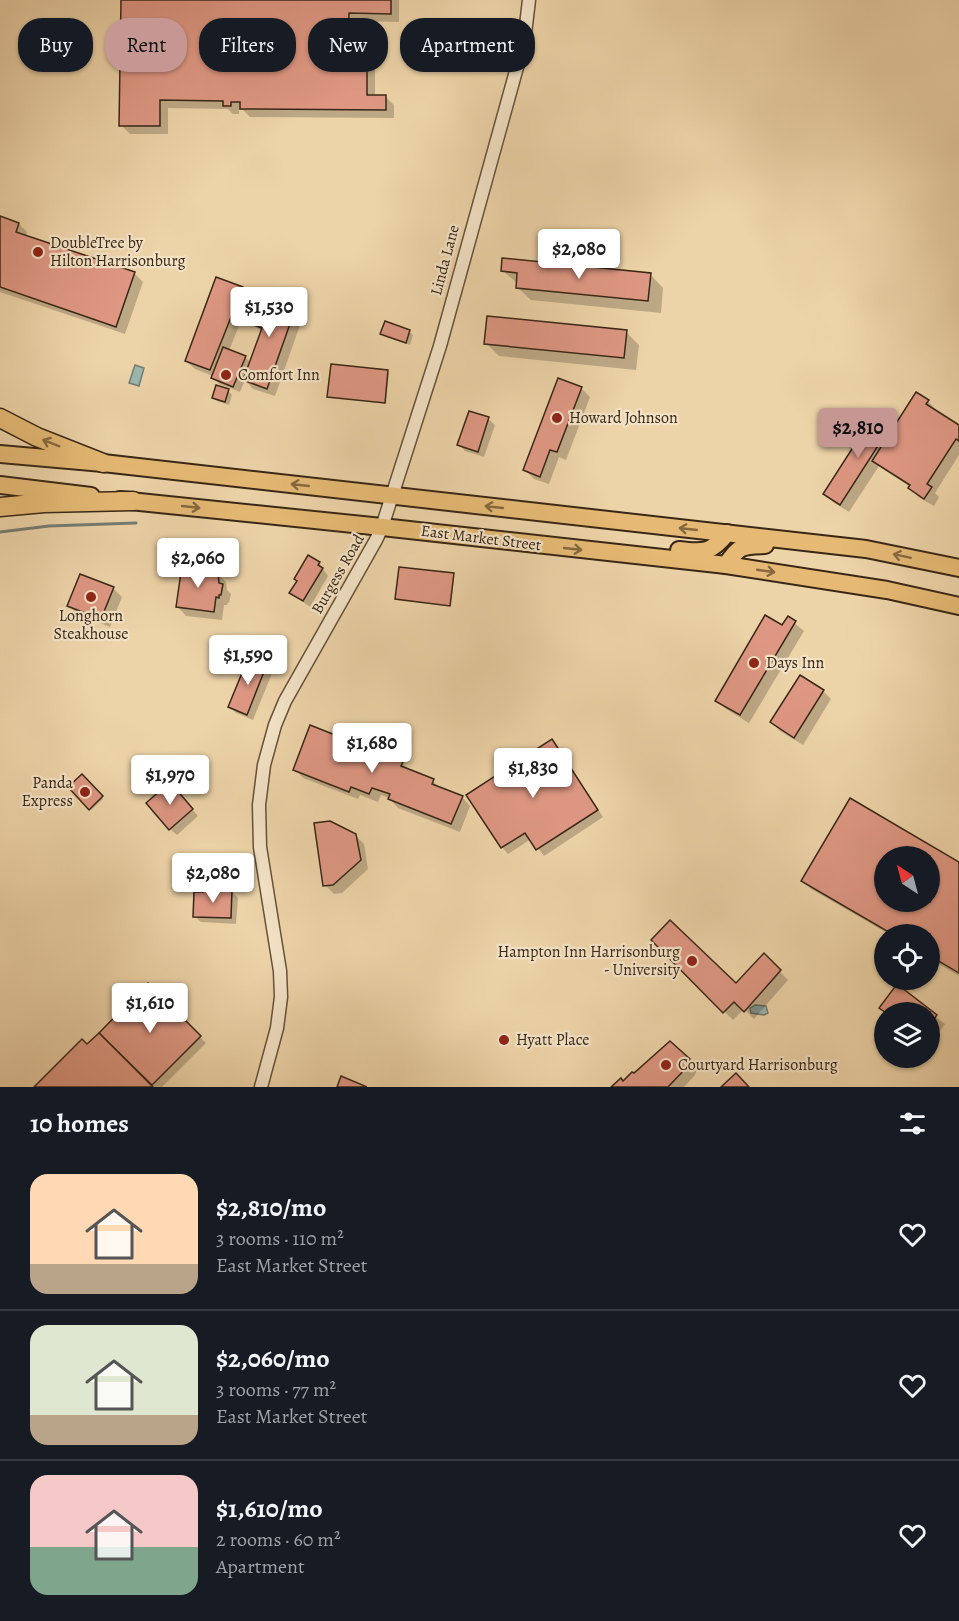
<!DOCTYPE html>
<meta charset="utf-8">
<style>
body{margin:0;font-family:Alegreya,serif;background:#20242c;color:#f1f3f6;height:100vh;display:flex;flex-direction:column;font-size:22px;white-space:nowrap}
*{box-sizing:border-box;margin:0}
p{font-size:20px;color:#9ea1a6}
.icon{flex:none;width:33px;height:33px;fill:none;stroke:currentColor;stroke-width:2;stroke-linecap:round;stroke-linejoin:round}
.map{position:relative;height:1087px;overflow:hidden}
.side{display:flex;flex-direction:column;background:#171b24;flex:1}
.side>*{flex:none}
.banner{position:absolute;left:18px;top:18px;width:600px;height:54px;display:flex;gap:12px}
.needle{width:39px;rotate:324deg}
.controls{position:absolute;left:874px;top:846px;display:grid;gap:12px}
.controls a{display:grid;place-items:center;width:66px;height:66px;border-radius:50%;background:#171b24;box-shadow:0 2px 4px #0004;font-size:30px}
.price{position:absolute;translate:-50% -51px;padding:0 14px;border-radius:6px;background:#fff;color:#222;font-size:20px;line-height:39px;filter:drop-shadow(0 2px 3px #0008)}
.price::after{content:'';position:absolute;left:50%;top:36px;width:18px;height:14px;margin-left:-9px;background:inherit;clip-path:polygon(0 0,100% 0,50% 100%)}
.price.on{background:#c59692;color:#111}
ul{padding:0;list-style:none}
li{display:flex;align-items:center;gap:18px;height:150px;padding:0 30px}
li+li{border-top:2px solid #363941}
li span{display:grid;place-items:center;flex:none;width:168px;height:120px;border-radius:18px;color:#555}
li>.icon{margin-inline-start:auto}
span .icon{width:72px;height:72px;fill:#fffc;stroke-width:1}
li b{font-size:26px}
h2{display:flex;justify-content:space-between;align-items:center;height:72px;padding:0 30px;font-size:26px}
.tag{padding:0 21px;border-radius:24px;background:#171b24;box-shadow:0 2px 4px #0004;font-size:21px;line-height:54px}
.tag.on{background:#c59692;color:#111}
.map>svg:first-child{display:block}
.water{fill:#9bb6b0;stroke:#737d72;stroke-width:1.5}
.shadow{fill:#0003;fill-rule:evenodd}
.lines{fill:none;stroke-linecap:round;stroke-linejoin:round}
.stream{stroke:#737d72;stroke-width:3}
.building{fill:#de9783;stroke:#382716;stroke-width:1.5;fill-rule:evenodd}
.tertiary-casing{stroke:#65523a;stroke-width:15}
.trunk-casing{stroke:#382716;stroke-width:20}
.motorway-casing{stroke:#382716;stroke-width:21}
.tertiary{stroke:#f3e2c6;stroke-width:12}
.trunk{stroke:#e6ba74;stroke-width:16}
.motorway{stroke:#e6ba74;stroke-width:18}
.oneway{stroke:#866940}
.poi-dot{fill:#8f2418;stroke:#f3e2c6;stroke-width:2}
.labels{text-anchor:middle;dominant-baseline:central;stroke-width:4.5;stroke-linejoin:round;paint-order:stroke}
.poi-label{font-size:16px;fill:#382716;stroke:#f3e2c6;text-anchor:start}
.street-label{font-size:16px;fill:#382716;stroke:#f3e2c6}
</style>
<div class="map">
<svg width="959" height="1087" viewBox="0 0 959 1087">
<rect width="100%" height="100%" fill="#edd3a8"/>
<filter id="stains"><feTurbulence type="fractalNoise" baseFrequency=".00333" numOctaves="4"/><feColorMatrix values="0 0 0 0 .2 0 0 0 0 .09 0 0 0 0 .02 0 0 0 .5 -.17"/></filter>
<radialGradient id="worn" r=".72"><stop offset=".6" stop-color="#630" stop-opacity="0"/><stop offset="1" stop-color="#630" stop-opacity=".3"/></radialGradient>
<g class="water">
<polygon points="135,365 144,368 139,386 129,383"/>
<polygon points="755,1005 766,1006 768,1013 764,1015 751,1013 750,1008"/>
</g>
<g class="shadow">
<polygon points="122,0 399,0 399,22 357,21 356,62 367,62 375,70 375,96 385,96 394,105 394,118 250,117 243,110 239,110 239,114 233,114 228,109 168,108 168,134 130,134 121,125"/>
<polygon points="0,218 19,224 27,232 26,237 134,273 143,282 125,334 0,292"/>
<polygon points="502,270 650,274 663,288 661,313 531,300 517,287 518,284"/>
<polygon points="242,288 250,297 229,351 245,357 251,363 262,332 254,325 296,306 304,314 275,396 253,389 245,380 240,392 235,390 219,384 213,376 195,369 186,361"/>
<polygon points="409,331 413,335 410,345 386,337 382,333"/>
<polygon points="626,332 639,345 636,370 499,356 486,343"/>
<polygon points="387,372 389,373 386,404 329,396"/>
<polygon points="581,388 590,397 566,460 559,457 549,484 534,479 525,470"/>
<polygon points="228,391 232,395 229,405 217,401 213,397"/>
<polygon points="928,401 936,410 935,412 959,427 959,455 935,493 939,497 934,506 918,497 910,487 879,466 849,512 833,502 825,494 891,425 894,429"/>
<polygon points="488,419 495,425 484,457 465,451 459,445"/>
<polygon points="319,563 328,576 310,607 291,593"/>
<polygon points="205,569 210,574 218,574 226,582 227,590 231,594 229,603 228,602 227,605 224,605 222,620 186,616 178,607"/>
<polygon points="453,575 454,576 451,606 397,598"/>
<polygon points="113,588 122,597 110,627 78,614 69,606"/>
<polygon points="788,618 804,631 749,723 726,709 717,700 783,627"/>
<polygon points="267,665 273,671 253,720 236,713 230,707"/>
<polygon points="823,691 831,699 803,745 780,731 771,722"/>
<polygon points="311,727 402,763 411,772 433,781 442,790 462,797 470,806 460,832 398,808 389,798 381,795 378,802 360,795 358,799 303,778 295,769"/>
<polygon points="551,741 558,747 603,817 544,856 531,839 508,854 502,847 468,795"/>
<polygon points="82,776 103,799 91,810 70,788"/>
<polygon points="176,790 198,816 177,835 170,829"/>
<path d="M850,800L959,864V976L930,959V934H889L811,889L803,881ZM885,856H930V902H885Z"/>
<polygon points="355,835 364,844 368,869 342,893 334,894 325,885"/>
<polygon points="231,891 238,898 236,924 201,922 194,916 205,893"/>
<polygon points="653,940 736,985 764,955 788,980 754,1019 744,1009 733,1020"/>
<polygon points="148,986 206,1043 162,1087 36,1087 82,1041 87,1047"/>
<polygon points="897,986 945,1024 930,1044 930,1012 886,1012 881,1007"/>
<polygon points="895,1058 913,1058 906,1066"/>
<polygon points="689,1060 697,1069 695,1075 684,1087 613,1087 621,1080 623,1083"/>
</g>
<g class="lines">
<polyline class="stream" points="0,532 49,526 136,523"/>
</g>
<g class="building">
<polygon points="121,0 391,0 391,14 349,13 348,60 367,60 367,95 386,95 386,110 240,109 240,102 231,102 231,106 223,106 223,101 160,100 160,126 119,126"/>
<polygon points="0,216 19,223 16,232 135,272 116,327 0,287"/>
<polygon points="502,258 651,273 648,301 516,288 517,273 501,271"/>
<polygon points="216,277 243,287 210,370 185,361"/>
<polygon points="264,293 297,304 267,389 243,380 262,328 253,325"/>
<polygon points="487,316 627,330 624,358 484,344"/>
<polygon points="385,321 410,330 406,343 380,334"/>
<polygon points="223,347 246,356 233,387 211,378"/>
<polygon points="331,364 388,370 385,403 327,397"/>
<polygon points="558,378 582,387 557,452 550,450 540,477 523,470"/>
<polygon points="216,385 229,389 225,402 212,398"/>
<polygon points="916,392 929,400 926,404 959,425 959,441 956,439 927,484 932,487 924,499 908,488 910,485 872,461"/>
<polygon points="469,411 489,417 478,452 457,445"/>
<polygon points="875,413 892,424 840,505 823,494"/>
<polygon points="308,555 320,562 318,565 323,568 303,601 289,593 297,581 294,579"/>
<polygon points="182,565 206,568 205,572 218,572 219,583 223,584 221,595 219,595 219,598 216,597 214,612 176,607"/>
<polygon points="399,567 454,573 450,606 395,599"/>
<polygon points="80,574 114,587 101,619 67,606"/>
<polygon points="765,615 782,625 788,616 796,621 740,715 715,701"/>
<polygon points="249,656 267,664 247,715 228,707"/>
<polygon points="800,675 824,690 794,738 770,722"/>
<polygon points="310,725 403,762 401,766 434,779 432,784 463,796 451,824 388,799 390,794 372,788 369,794 351,787 349,792 293,770"/>
<polygon points="552,739 598,810 536,850 525,833 501,848 466,795"/>
<polygon points="82,774 103,796 89,810 68,787"/>
<polygon points="170,782 193,809 169,830 146,803"/>
<path d="M850,798L959,862V973L930,956V934H892L801,881ZM885,856H930V902H885Z"/>
<polygon points="330,821 356,834 361,860 333,885 323,886 314,823"/>
<polygon points="204,889 232,890 231,918 193,917 194,892 203,892"/>
<polygon points="670,920 736,983 764,953 781,970 744,1012 734,1002 723,1013 651,940"/>
<polygon points="148,983 201,1036 152,1085 99,1033"/>
<polygon points="897,984 937,1015 930,1024 930,1012 885,1012 879,1008"/>
<polygon points="99,1033 153,1087 34,1087 82,1039 87,1044"/>
<polygon points="670,1041 690,1059 687,1067 668,1087 611,1087 621,1078 623,1081 632,1072 634,1073"/>
<polygon points="736,1073 749,1087 721,1087"/>
<polygon points="341,1076 367,1087 337,1087"/>
</g>
<g class="lines">
<g class="tertiary-casing">
<polyline id="tertiary" points="261,1087 277,1028 281,997 280,971 260,847 259,805 264,765 275,725 285,701 376,540 382,527 440,346 524,42 529,0"/>
</g>
<g class="trunk-casing">
<g id="trunk">
<polyline points="0,454 103,463 866,549 959,568"/>
<polyline points="0,485 91,496"/>
<polyline points="120,500 382,527 726,565 887,590 959,606"/>
<path d="M679,550C703,553 712,553 727,533"/>
<path d="M726,565C739,545 742,546 765,545"/>
</g>
</g>
<g class="motorway-casing">
<g id="motorway">
<polyline points="0,418 37,437 103,463"/>
<polyline points="0,507 44,503 133,501"/>
</g>
</g>
<use href="#tertiary" class="tertiary"/>
<use href="#trunk" class="trunk"/>
<use href="#motorway" class="motorway"/>
</g>
<defs><path id="oneway-shaft" d="M-6 0H5M1.5-3L5.5 0L1.5 3" fill="none" stroke-width="1.6" stroke-linecap="round" stroke-linejoin="round" transform="scale(1.5)"/></defs>
<g class="oneway">
<use href="#oneway-shaft" transform="translate(51 443) rotate(-158)"/>
<use href="#oneway-shaft" transform="translate(300 485) rotate(-174)"/>
<use href="#oneway-shaft" transform="translate(191 507) rotate(6)"/>
<use href="#oneway-shaft" transform="translate(494 507) rotate(-174)"/>
<use href="#oneway-shaft" transform="translate(688 529) rotate(-174)"/>
<use href="#oneway-shaft" transform="translate(573 549) rotate(6)"/>
<use href="#oneway-shaft" transform="translate(902 556) rotate(-168)"/>
<use href="#oneway-shaft" transform="translate(766 571) rotate(8)"/>
</g>
<g class="poi-dot">
<circle cx="38" cy="252" r="6"/>
<circle cx="226" cy="375" r="6"/>
<circle cx="557" cy="418" r="6"/>
<circle cx="91" cy="597" r="6"/>
<circle cx="754" cy="663" r="6"/>
<circle cx="85" cy="792" r="6"/>
<circle cx="692" cy="961" r="6"/>
<circle cx="504" cy="1040" r="6"/>
<circle cx="666" cy="1065" r="6"/>
</g>
<g class="labels">
<g class="poi-label">
<text x="50" y="243">DoubleTree by<tspan x="50" dy="18">Hilton Harrisonburg</tspan></text>
<text x="238" y="375">Comfort Inn</text>
<text x="569" y="418">Howard Johnson</text>
<text x="91" y="616" text-anchor="middle">Longhorn<tspan x="91" dy="18">Steakhouse</tspan></text>
<text x="766" y="663">Days Inn</text>
<text x="73" y="783" text-anchor="end">Panda<tspan x="73" dy="18">Express</tspan></text>
<text x="680" y="952" text-anchor="end">Hampton Inn Harrisonburg<tspan x="680" dy="18">- University</tspan></text>
<text x="516" y="1040">Hyatt Place</text>
<text x="678" y="1065">Courtyard Harrisonburg</text>
</g>
<g class="street-label">
<text transform="translate(445 260) rotate(-75)">Linda Lane</text>
<text transform="translate(481 538) rotate(7)">East Market Street</text>
<text transform="translate(338 574) rotate(-60)">Burgess Road</text>
</g>
</g>
<rect width="100%" height="100%" filter="url(#stains)"/>
<rect width="100%" height="100%" fill="url(#worn)"/>
</svg>
<div class="controls">
<a><svg class="needle" viewBox="-14 -14 28 28"><path d="M0-13l5 13h-10z" fill="#e53935"/><path d="M0 13l5-13h-10z" fill="#9ea1a6"/></svg></a>
<a><svg class="icon" aria-label="locate" viewBox="0 0 24 24"><circle cx="12" cy="12" r="6"/><path d="M12 2v4M12 18v4M2 12h4M18 12h4"/></svg></a>
<a><svg class="icon" aria-label="layers" viewBox="0 0 24 24"><path d="M12 4l9 5-9 5-9-5zM3 14l9 5 9-5"/></svg></a>
</div>
<b class="price" style="left:579px;top:280px">$2,080</b>
<b class="price" style="left:269px;top:338px">$1,530</b>
<b class="price on" style="left:858px;top:459px">$2,810</b>
<b class="price" style="left:198px;top:589px">$2,060</b>
<b class="price" style="left:248px;top:686px">$1,590</b>
<b class="price" style="left:372px;top:774px">$1,680</b>
<b class="price" style="left:533px;top:799px">$1,830</b>
<b class="price" style="left:170px;top:806px">$1,970</b>
<b class="price" style="left:213px;top:904px">$2,080</b>
<b class="price" style="left:150px;top:1034px">$1,610</b>
<div class="banner">
<a class="tag">Buy</a>
<a class="tag on">Rent</a>
<a class="tag">Filters</a>
<a class="tag">New</a>
<a class="tag">Apartment</a>
</div>
</div>
<section class="side">
<h2>10 homes<svg class="icon" aria-label="filters" viewBox="0 0 24 24"><path d="M4 7h16M4 17h16"/><circle cx="9" cy="7" r="2"/><circle cx="15" cy="17" r="2"/></svg></h2>
<ul>
<li><span style="background:linear-gradient(#ffd9b3 75%,#b9a48a 0)"><svg class="icon" aria-label="home" viewBox="0 0 24 24"><path d="M3 11l9-7 9 7M6 9v11h12V9"/></svg></span><div><b>$2,810/mo</b><p>3 rooms · 110 m²</p><p>East Market Street</p></div><svg class="icon" aria-label="heart" viewBox="0 0 24 24"><path d="M12 20l-8-8c-3-5 5-10 8-4 3-6 11-1 8 4z"/></svg></li>
<li><span style="background:linear-gradient(#dfe7d0 75%,#b9a48a 0)"><svg class="icon" aria-label="home" viewBox="0 0 24 24"><path d="M3 11l9-7 9 7M6 9v11h12V9"/></svg></span><div><b>$2,060/mo</b><p>3 rooms · 77 m²</p><p>East Market Street</p></div><svg class="icon" aria-label="heart" viewBox="0 0 24 24"><path d="M12 20l-8-8c-3-5 5-10 8-4 3-6 11-1 8 4z"/></svg></li>
<li><span style="background:linear-gradient(#f6c9c9 60%,#7fa58c 0)"><svg class="icon" aria-label="home" viewBox="0 0 24 24"><path d="M3 11l9-7 9 7M6 9v11h12V9"/></svg></span><div><b>$1,610/mo</b><p>2 rooms · 60 m²</p><p>Apartment</p></div><svg class="icon" aria-label="heart" viewBox="0 0 24 24"><path d="M12 20l-8-8c-3-5 5-10 8-4 3-6 11-1 8 4z"/></svg></li>
</ul>
</section>
